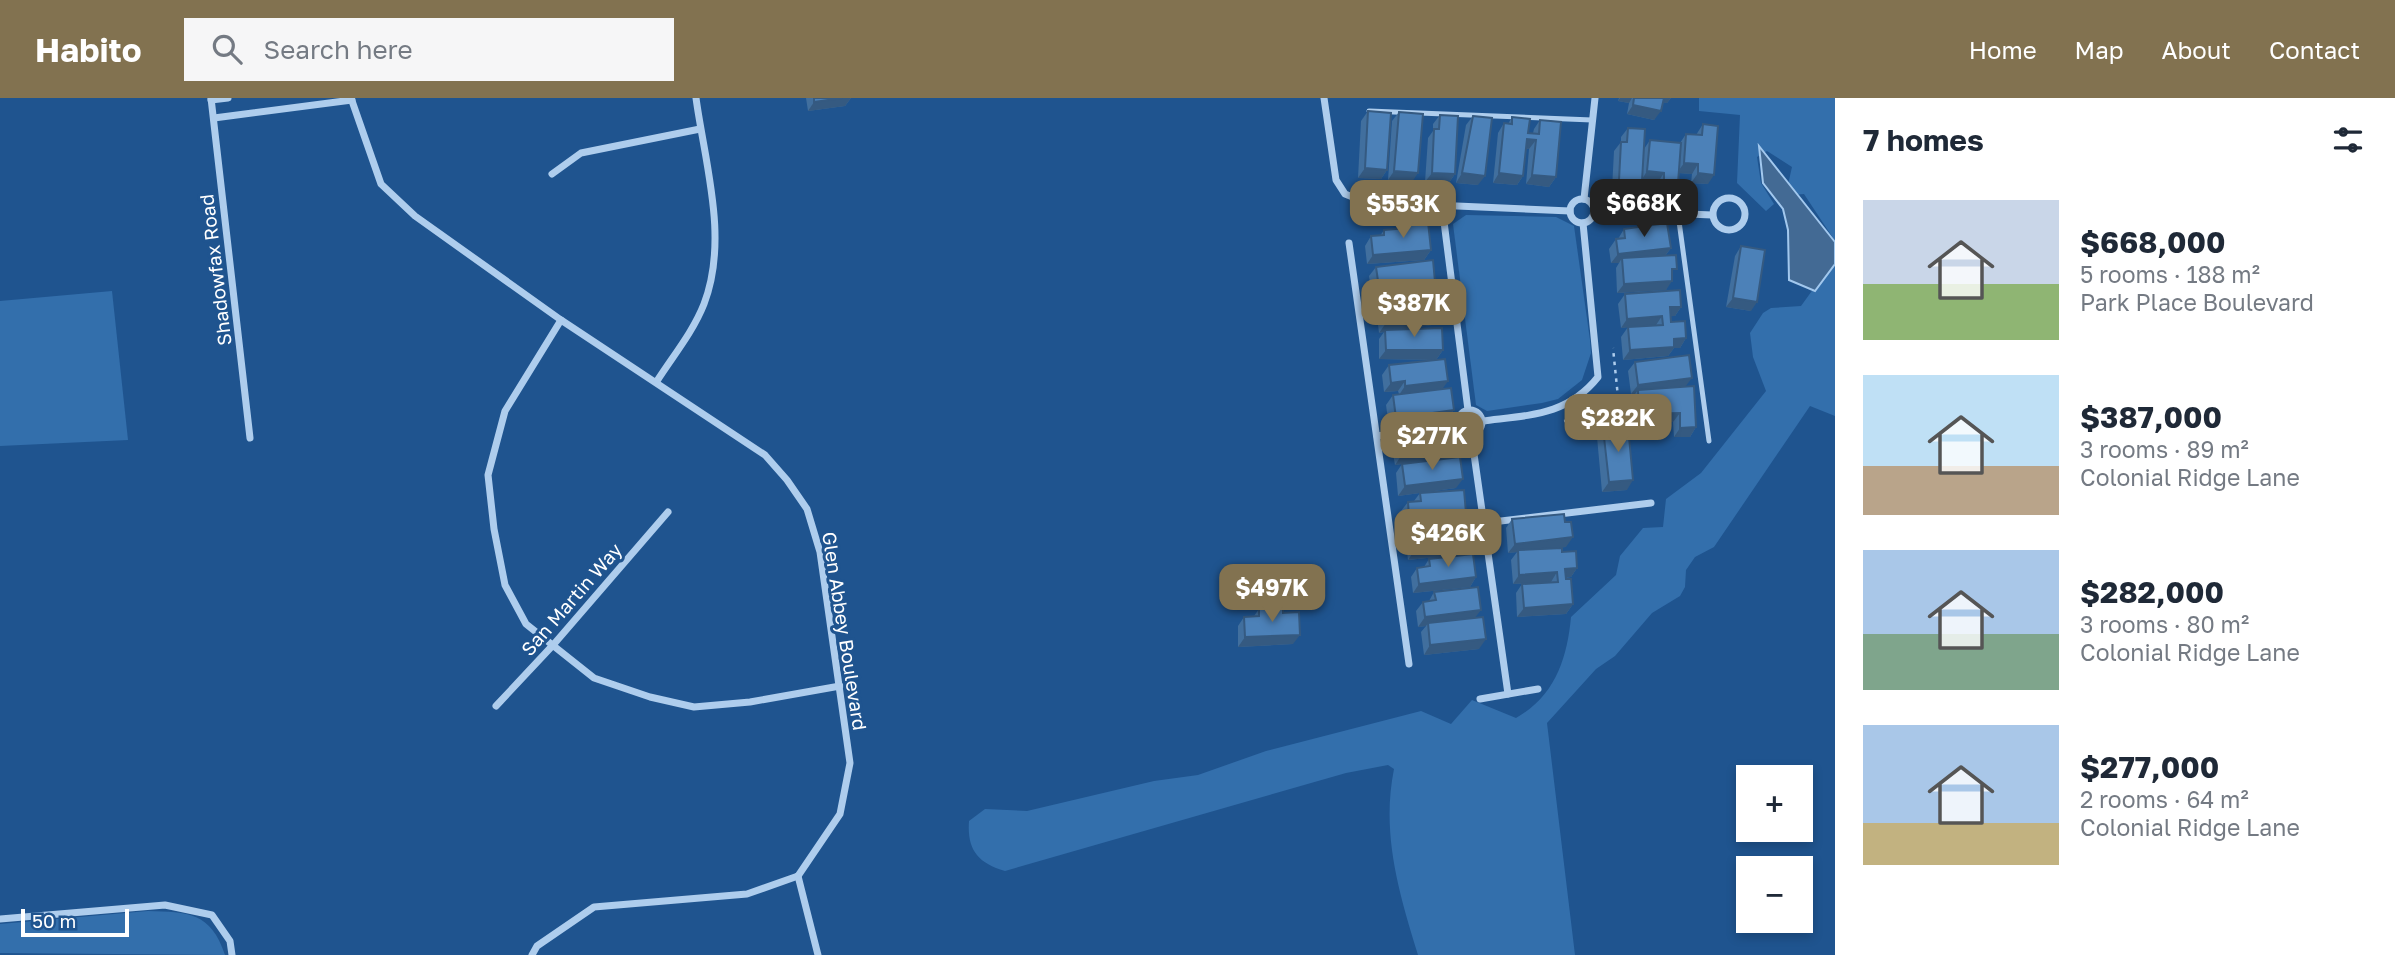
<!DOCTYPE html>
<meta charset="utf-8">
<style>
body{margin:0;font-family:"Golos Text",sans-serif;background:#f6f6f7;color:#1f2937;height:100vh;display:flex;flex-direction:column;font-size:26px;white-space:nowrap}
*{box-sizing:border-box;margin:0}
p{font-size:23px;color:#747a83}
.icon{flex:none;width:38px;height:38px;fill:none;stroke:currentColor;stroke-width:2;stroke-linecap:round;stroke-linejoin:round}
.map{position:relative;flex:1;overflow:hidden}
.details{display:flex;flex-direction:column;background:#fff;width:560px}
.details>*{flex:none}
.tools{position:absolute;left:1736px;top:667px;display:grid;gap:14px}
.tools a{display:grid;place-items:center;width:77px;height:77px;border-radius:0px;background:#fff;box-shadow:0 4px 10px #0003;font-size:35px}
.scale{position:absolute;left:21px;bottom:18px;width:108px;box-sizing:border-box;padding-left:7px;border:4px solid #fff;border-top:0;font-size:19px;line-height:24px;white-space:nowrap;color:#fff;-webkit-text-stroke:5px #1f548f;paint-order:stroke}
.price{position:absolute;translate:-50% -60px;padding:0 16px;border-radius:14px;background:#827250;color:#fff;font-size:23px;line-height:46px;filter:drop-shadow(0 2px 4px #0008)}
.price::after{content:'';position:absolute;left:50%;top:42px;width:21px;height:16px;margin-left:-10px;background:inherit;clip-path:polygon(0 0,100% 0,50% 100%)}
.price.current{background:#222;color:#fff}
ul{padding:0;list-style:none}
li{display:flex;align-items:center;gap:21px;height:175px;padding:0 28px}
li span{display:grid;place-items:center;flex:none;width:196px;height:140px;border-radius:0px;color:#555}
li>.icon{margin-inline-start:auto}
span .icon{width:84px;height:84px;fill:#fffc;stroke-width:1}
li b{font-size:30px}
h2{display:flex;justify-content:space-between;align-items:center;height:84px;padding:0 28px;font-size:30px}
header{display:flex;align-items:center;gap:42px;box-sizing:border-box;height:98px;padding:0 35px;background:#827250;color:#fff}
header strong{font-size:33px}
nav{display:flex;gap:38px;margin-inline-start:auto;font-size:24px}
.search{width:490px;height:63px;background:#f6f6f7;display:flex;align-items:center;gap:18px;box-sizing:border-box;padding:0 24px;border-radius:0px;color:#747a83;font-size:26px}
main{display:flex;flex:1;min-height:0}
.map>svg:first-child{display:block}
.green{fill:#336fac}
.water{fill:#436a94;stroke:#a2c8ee;stroke-width:2}
.lines{fill:none;stroke-linecap:round;stroke-linejoin:round}
.path{stroke:#aecded;stroke-width:2.5;stroke-dasharray:3.5 5;stroke-linecap:butt}
.lane{stroke:#aecded;stroke-width:5}
.street{stroke:#aecded;stroke-width:7}
.wall{fill:#416f9e}
.shaded-wall{fill:#355a81}
.building{fill:#4c81b8;stroke:#355a81;stroke-width:2}
.labels{text-anchor:middle;dominant-baseline:central;stroke-width:6;stroke-linejoin:round;paint-order:stroke}
.street-label{font-size:19px;fill:#fff;stroke:#1f548f}
</style>
<header>
<strong>Habito</strong>
<div class="search"><svg class="icon" aria-label="search" viewBox="0 0 24 24"><circle cx="10" cy="10" r="6"/><path d="M15 15l6 6"/></svg>Search here</div>
<nav><a>Home</a><a>Map</a><a>About</a><a>Contact</a></nav>
</header>
<main>
<div class="map">
<svg width="1835" height="857" viewBox="0 0 1835 857">
<rect width="100%" height="100%" fill="#1f548f"/>
<g class="green">
<polygon points="1699,0 1835,0 1835,143 1804,96 1792,97 1787,91 1792,69 1767,53 1757,59 1761,85 1774,106 1766,113 1737,85 1740,17 1699,13"/>
<polygon points="1466,117 1556,119 1574,128 1590,242 1591,255 1582,282 1558,301 1542,305 1487,313 1476,307 1453,126"/>
<path d="M1835,161V318L1810,308L1714,449L1695,459L1686,472L1685,489L1680,498L1652,515L1615,558L1596,571L1547,625L1575,857H1418C1399,795 1381,736 1394,671L1388,667L1346,675L1005,773C977,765 967,751 969,723L985,711L1027,713L1154,683L1198,677L1266,653L1421,613L1451,626L1472,602L1516,620C1555,598 1567,561 1571,519L1616,477L1620,458L1643,430L1663,429L1666,401L1701,375L1766,293L1753,259L1750,235L1763,215L1771,210L1801,208Z"/>
<polygon points="112,193 128,342 0,348 0,203"/>
<path d="M148,813C188,814 211,814 225,857L0,855V826Z"/>
</g>
<polygon class="water" points="1759,48 1835,144 1835,166 1815,193 1789,182 1788,132 1783,111 1763,85"/>
<g class="lines">
<polyline class="path" points="1564,323 1614,317 1619,309 1613,250"/>
<g class="lane">
<polyline points="1369,13 1592,22"/>
<polyline points="1678,116 1709,343"/>
</g>
<g class="street">
<polyline points="211,0 250,340"/>
<polyline points="351,0 381,86 415,118 561,222 765,357 787,382 807,411 820,454 850,665 840,716 798,778 747,796 594,809 537,848 532,857"/>
<polyline points="1324,0 1336,82 1345,96 1365,104 1570,113"/>
<polyline points="211,2 228,0"/>
<polyline points="214,20 352,2"/>
<polyline points="552,76 581,55 700,31"/>
<circle cx="1729" cy="116" r="16"/>
<circle cx="1582" cy="113" r="12"/>
<polyline points="1584,101 1595,0"/>
<polyline points="1442,108 1468,312"/>
<polyline points="1595,112 1712,117"/>
<polyline points="1349,145 1409,566"/>
<polyline points="561,222 505,313 488,377 494,431 505,487 526,526 594,580 650,599 694,609 750,604 840,588"/>
<path d="M657,283C673,258 693,234 704,206C729,141 705,66 696,0"/>
<circle cx="1470" cy="324" r="12"/>
<path d="M1482,323C1529,317 1567,318 1598,279L1583,125"/>
<polyline points="1417,333 1458,327"/>
<polyline points="1471,335 1508,596"/>
<polyline points="1377,338 1405,334"/>
<polyline points="1484,425 1651,405"/>
<polyline points="1480,601 1538,591"/>
<polyline points="496,608 554,546 668,414"/>
<polyline points="798,778 818,857"/>
<polyline points="0,821 165,807 212,817 230,843 232,857"/>
</g>
</g>
<g class="wall">
<polygon points="806,0 851,0 845,8 808,13"/>
<polygon points="1619,0 1671,0 1667,5 1663,4 1654,22 1627,16 1629,5 1618,3"/>
<polygon points="1368,13 1387,72 1381,81 1358,80 1361,23"/>
<polygon points="1399,14 1412,84 1388,82 1392,23"/>
<polygon points="1440,17 1455,76 1448,86 1425,84 1428,40 1433,33 1433,26"/>
<polygon points="1473,18 1478,87 1456,85 1466,27"/>
<polygon points="1512,19 1528,35 1533,35 1534,31 1540,22 1556,79 1549,89 1526,86 1529,51 1526,51 1523,78 1517,87 1493,85 1498,35 1504,25 1508,26"/>
<polygon points="1703,26 1708,86 1691,85 1692,76 1679,75 1671,94 1657,93 1658,84 1642,83 1636,93 1612,91 1614,53 1621,44 1621,39 1628,30 1644,51 1650,42 1680,45 1686,36 1696,37"/>
<polygon points="1407,126 1431,152 1424,162 1367,166 1365,148 1371,138 1380,138 1384,132 1404,130"/>
<polygon points="1624,131 1671,150 1665,158 1672,177 1666,192 1617,195 1616,170 1619,165 1611,165 1609,151 1616,141 1618,141"/>
<polygon points="1741,148 1751,213 1726,209 1735,158"/>
<polygon points="1376,169 1435,184 1429,193 1372,200 1369,178"/>
<polygon points="1625,196 1681,209 1675,218 1670,218 1671,224 1686,240 1680,250 1674,250 1668,258 1623,262 1621,239 1628,229 1621,230 1618,206"/>
<polygon points="1398,199 1432,227 1401,231 1443,252 1436,262 1379,261 1379,241 1384,234 1379,235 1377,218 1383,208 1392,207"/>
<polygon points="1635,264 1686,288 1696,329 1690,339 1674,339 1673,324 1632,326 1631,301 1635,296 1631,296 1628,273"/>
<polygon points="1389,267 1443,291 1454,312 1447,321 1389,329 1386,307 1393,297 1399,296 1398,293 1384,294 1382,277"/>
<polygon points="1603,330 1627,392 1602,394 1597,339"/>
<polygon points="1398,335 1448,360 1456,390 1398,398 1396,375 1402,366 1395,367 1391,345"/>
<polygon points="1420,395 1459,424 1403,429 1401,413 1408,404 1414,403"/>
<polygon points="1512,421 1566,449 1551,450 1562,454 1577,470 1571,479 1565,480 1573,506 1566,516 1517,519 1516,495 1522,486 1551,484 1513,486 1511,462 1517,454 1508,455 1506,430"/>
<polygon points="1425,429 1471,447 1464,456 1408,462 1406,446 1413,436 1420,436"/>
<polygon points="1429,461 1476,479 1470,489 1413,495 1411,479 1417,470 1424,469"/>
<polygon points="1434,494 1475,520 1479,551 1424,557 1421,534 1426,528 1418,529 1416,513 1423,504 1429,503"/>
<polygon points="1259,511 1283,515 1293,546 1238,549 1238,528 1244,519 1254,518"/>
</g>
<g class="shaded-wall">
<polygon points="842,0 851,0 845,8 808,13 814,4"/>
<polygon points="1620,0 1632,0 1629,5 1618,3"/>
<polygon points="1661,0 1671,0 1667,5 1658,4"/>
<polygon points="1633,7 1661,13 1654,22 1627,16"/>
<polygon points="1527,41 1536,42 1529,51 1520,50"/>
<polygon points="1684,65 1698,66 1692,76 1677,75"/>
<polygon points="1365,70 1387,72 1381,81 1358,80"/>
<polygon points="1394,73 1418,75 1412,84 1388,82"/>
<polygon points="1647,73 1664,75 1658,84 1641,83"/>
<polygon points="1432,75 1455,76 1448,86 1425,84"/>
<polygon points="1462,75 1485,78 1478,87 1456,85"/>
<polygon points="1499,75 1523,78 1517,87 1493,85"/>
<polygon points="1698,75 1714,77 1708,86 1691,85"/>
<polygon points="1532,77 1556,79 1549,89 1526,86"/>
<polygon points="1619,82 1642,83 1636,93 1612,91"/>
<polygon points="1664,83 1678,85 1671,94 1657,93"/>
<polygon points="1671,150 1664,159 1622,160 1619,165 1611,165 1618,156"/>
<polygon points="1431,152 1424,162 1367,166 1373,157"/>
<polygon points="1672,183 1666,192 1617,195 1624,186"/>
<polygon points="1435,184 1429,193 1372,200 1379,190"/>
<polygon points="1733,200 1757,204 1751,213 1726,209"/>
<polygon points="1670,209 1681,209 1675,218 1663,219"/>
<polygon points="1439,217 1432,227 1385,234 1385,232 1384,234 1379,235 1386,225"/>
<polygon points="1662,218 1656,227 1621,230 1627,221"/>
<polygon points="1686,240 1680,250 1674,250 1668,258 1623,262 1630,252 1674,241"/>
<polygon points="1386,252 1443,252 1436,262 1379,261"/>
<polygon points="1692,280 1685,289 1638,292 1635,296 1631,296 1638,287"/>
<polygon points="1405,283 1398,293 1384,294 1391,285"/>
<polygon points="1448,283 1441,293 1399,297 1405,288"/>
<polygon points="1454,312 1447,321 1389,329 1396,320"/>
<polygon points="1680,315 1673,324 1632,326 1639,316"/>
<polygon points="1696,329 1690,339 1674,339 1680,330"/>
<polygon points="1454,351 1448,360 1395,367 1401,358"/>
<polygon points="1463,381 1456,390 1398,398 1405,388"/>
<polygon points="1633,382 1627,392 1602,394 1609,384"/>
<polygon points="1466,415 1459,424 1403,429 1409,419"/>
<polygon points="1573,439 1566,449 1508,455 1515,446"/>
<polygon points="1471,447 1464,456 1408,462 1414,453"/>
<polygon points="1577,470 1571,479 1558,480 1565,471"/>
<polygon points="1557,474 1551,484 1513,486 1519,477"/>
<polygon points="1476,479 1470,489 1413,495 1419,486"/>
<polygon points="1573,506 1566,516 1517,519 1524,510"/>
<polygon points="1481,512 1474,521 1428,525 1426,528 1418,529 1425,519"/>
<polygon points="1300,537 1293,546 1238,549 1245,539"/>
<polygon points="1486,541 1479,551 1424,557 1430,547"/>
</g>
<g class="building">
<polygon points="814,0 842,0 814,4"/>
<polygon points="1634,0 1664,0 1661,13 1633,7"/>
<polygon points="1368,13 1391,15 1387,72 1365,70"/>
<polygon points="1399,14 1423,16 1418,75 1394,73"/>
<polygon points="1440,17 1458,18 1455,76 1432,75 1434,31 1439,31"/>
<polygon points="1473,18 1492,20 1485,78 1462,75"/>
<polygon points="1512,19 1530,21 1528,35 1539,36 1540,22 1561,24 1556,79 1532,77 1536,42 1527,41 1523,78 1499,75 1504,25 1512,26"/>
<polygon points="1703,26 1718,28 1714,77 1698,75 1698,66 1684,65 1686,36 1702,37"/>
<polygon points="1628,30 1645,31 1642,83 1619,82 1621,44 1627,44"/>
<polygon points="1650,42 1681,45 1678,85 1664,83 1664,75 1647,73"/>
<polygon points="1428,124 1431,152 1373,157 1371,138 1384,137 1384,132 1407,130 1407,126"/>
<polygon points="1667,125 1671,150 1618,156 1616,141 1625,140 1624,131"/>
<polygon points="1741,148 1765,152 1757,204 1733,200"/>
<polygon points="1676,157 1677,171 1672,171 1672,183 1624,186 1622,160"/>
<polygon points="1433,162 1435,184 1379,190 1376,169"/>
<polygon points="1680,192 1681,209 1670,209 1671,224 1685,223 1686,240 1674,241 1674,249 1630,252 1628,229 1663,227 1662,218 1627,221 1625,196"/>
<polygon points="1435,193 1439,217 1386,225 1383,208 1399,206 1398,199"/>
<polygon points="1442,230 1443,252 1386,252 1385,232"/>
<polygon points="1689,257 1692,280 1638,287 1635,264"/>
<polygon points="1445,261 1448,283 1405,288 1405,283 1391,285 1389,267"/>
<polygon points="1694,288 1696,329 1680,330 1680,315 1639,316 1638,292"/>
<polygon points="1451,290 1454,312 1396,320 1393,297"/>
<polygon points="1451,328 1454,351 1401,358 1398,335"/>
<polygon points="1628,328 1633,382 1609,384 1603,330"/>
<polygon points="1460,359 1463,381 1405,388 1402,366"/>
<polygon points="1464,392 1466,415 1409,419 1408,404 1421,403 1420,395"/>
<polygon points="1564,416 1565,424 1571,424 1573,439 1515,446 1512,421"/>
<polygon points="1469,424 1471,447 1414,453 1413,436 1426,435 1425,429"/>
<polygon points="1562,450 1562,454 1576,453 1577,470 1565,471 1566,481 1571,481 1573,506 1524,510 1522,486 1558,484 1557,474 1519,477 1518,452"/>
<polygon points="1473,456 1476,479 1419,486 1417,470 1430,468 1429,461"/>
<polygon points="1478,489 1481,512 1425,519 1423,504 1436,502 1434,494"/>
<polygon points="1283,510 1283,515 1299,514 1300,537 1245,539 1244,519 1259,518 1259,511"/>
<polygon points="1483,519 1486,541 1430,547 1428,525"/>
</g>
<g class="labels">
<g class="street-label">
<text transform="translate(215 172) rotate(-97)">Shadowfax Road</text>
<text transform="translate(571 501) rotate(-49)">San Martin Way</text>
<text transform="translate(845 533) rotate(81)">Glen Abbey Boulevard</text>
</g>
</g>
</svg>
<div class="tools">
<a>+</a>
<a>−</a>
</div>
<div class="scale">50 m</div>
<b class="price current" style="left:1644px;top:141px">$668K</b>
<b class="price" style="left:1403px;top:142px">$553K</b>
<b class="price" style="left:1414px;top:241px">$387K</b>
<b class="price" style="left:1618px;top:356px">$282K</b>
<b class="price" style="left:1432px;top:374px">$277K</b>
<b class="price" style="left:1448px;top:471px">$426K</b>
<b class="price" style="left:1272px;top:526px">$497K</b>
</div>
<section class="details">
<h2>7 homes<svg class="icon" aria-label="filters" viewBox="0 0 24 24"><path d="M4 7h16M4 17h16"/><circle cx="9" cy="7" r="2"/><circle cx="15" cy="17" r="2"/></svg></h2>
<ul>
<li><span style="background:linear-gradient(#c9d6e8 60%,#8fb573 0)"><svg class="icon" aria-label="home" viewBox="0 0 24 24"><path d="M3 11l9-7 9 7M6 9v11h12V9"/></svg></span><div><b>$668,000</b><p>5 rooms · 188 m²</p><p>Park Place Boulevard</p></div></li>
<li><span style="background:linear-gradient(#bfe0f5 65%,#b9a48a 0)"><svg class="icon" aria-label="home" viewBox="0 0 24 24"><path d="M3 11l9-7 9 7M6 9v11h12V9"/></svg></span><div><b>$387,000</b><p>3 rooms · 89 m²</p><p>Colonial Ridge Lane</p></div></li>
<li><span style="background:linear-gradient(#a9c7e8 60%,#7fa58c 0)"><svg class="icon" aria-label="home" viewBox="0 0 24 24"><path d="M3 11l9-7 9 7M6 9v11h12V9"/></svg></span><div><b>$282,000</b><p>3 rooms · 80 m²</p><p>Colonial Ridge Lane</p></div></li>
<li><span style="background:linear-gradient(#a9c7e8 70%,#c2b280 0)"><svg class="icon" aria-label="home" viewBox="0 0 24 24"><path d="M3 11l9-7 9 7M6 9v11h12V9"/></svg></span><div><b>$277,000</b><p>2 rooms · 64 m²</p><p>Colonial Ridge Lane</p></div></li>
</ul>
</section>
</main>
